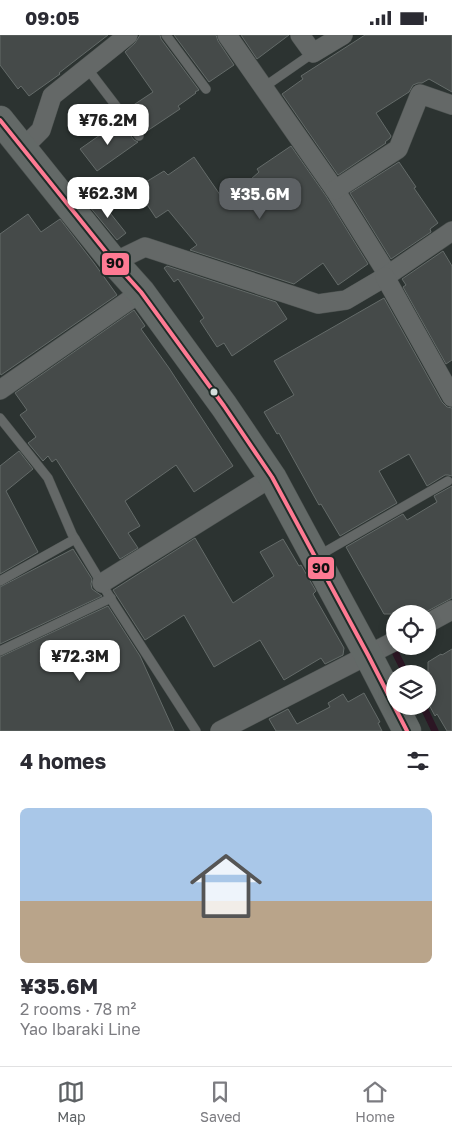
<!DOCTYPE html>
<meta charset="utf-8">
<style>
body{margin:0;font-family:"Golos Text",sans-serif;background:#f2f2f3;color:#2b2b33;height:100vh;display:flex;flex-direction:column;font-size:19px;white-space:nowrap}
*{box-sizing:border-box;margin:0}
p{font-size:16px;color:#7c7c81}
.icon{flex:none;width:28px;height:28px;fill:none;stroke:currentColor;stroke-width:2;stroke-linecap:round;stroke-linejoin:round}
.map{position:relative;height:696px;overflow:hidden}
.sheet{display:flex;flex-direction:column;background:#fff;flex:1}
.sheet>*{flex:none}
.controls{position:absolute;left:386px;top:570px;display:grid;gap:10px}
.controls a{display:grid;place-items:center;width:50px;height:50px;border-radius:50%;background:#fff;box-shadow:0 2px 8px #0003;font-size:25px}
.price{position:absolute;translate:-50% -42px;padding:0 11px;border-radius:10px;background:#fff;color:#222;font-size:16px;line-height:32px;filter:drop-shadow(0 1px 2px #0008)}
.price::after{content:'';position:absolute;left:50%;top:30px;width:15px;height:11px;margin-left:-8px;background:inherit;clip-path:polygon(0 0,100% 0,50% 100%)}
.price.active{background:#5d6164;color:#fff}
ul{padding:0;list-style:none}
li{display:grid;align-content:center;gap:10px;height:265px;padding:0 20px}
li span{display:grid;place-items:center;height:155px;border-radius:8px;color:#555}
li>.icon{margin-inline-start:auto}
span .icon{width:90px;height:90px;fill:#fffc;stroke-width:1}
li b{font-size:21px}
h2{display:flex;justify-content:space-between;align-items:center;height:60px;padding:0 20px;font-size:21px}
.status{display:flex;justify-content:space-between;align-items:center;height:35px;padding:0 25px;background:#fff;direction:ltr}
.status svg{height:14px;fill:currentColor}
.tab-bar{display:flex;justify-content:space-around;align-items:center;height:70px;border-top:1px solid #e1e1e2;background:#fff;font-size:14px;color:#7c7c81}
.tab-bar a{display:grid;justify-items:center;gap:2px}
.tab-bar .active{color:#5d6164}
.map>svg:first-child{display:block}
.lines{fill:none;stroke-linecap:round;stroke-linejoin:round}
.stream{stroke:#2c1624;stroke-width:7}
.building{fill:#454a49;stroke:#646b69}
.service-casing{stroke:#4b514f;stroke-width:10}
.minor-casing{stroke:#4b514f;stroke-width:20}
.primary-casing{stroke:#4b514f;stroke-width:29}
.service{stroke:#646867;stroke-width:9}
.minor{stroke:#646867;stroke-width:19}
.primary{stroke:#636967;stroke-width:28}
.bus-1-casing{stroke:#1f2c28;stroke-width:8}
.bus-1{stroke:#fe7a93;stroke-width:4}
.bus-dot{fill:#d5dddb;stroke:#1f2c28;stroke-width:2}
.line-badge{stroke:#1f2c28;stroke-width:2}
.pale-badge-label{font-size:14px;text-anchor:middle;font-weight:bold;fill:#111}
</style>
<div class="status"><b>09:05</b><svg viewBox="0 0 49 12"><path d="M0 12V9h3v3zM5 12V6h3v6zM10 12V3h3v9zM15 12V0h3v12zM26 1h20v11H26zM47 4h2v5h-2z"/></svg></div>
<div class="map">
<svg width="452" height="696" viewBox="0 0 452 696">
<rect width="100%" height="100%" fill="#2c3331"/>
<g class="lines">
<g class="stream">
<polyline points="396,619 406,639"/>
<polyline points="423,671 435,696"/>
</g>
</g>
<g class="building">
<polygon points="0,0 108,0 59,38 60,39 29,61 21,51 18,54 0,30"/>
<polygon points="140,0 160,0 161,4 199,55 195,57 196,58 178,71 180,74 144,98 130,79 132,77 129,73 153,57 125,17 135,8"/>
<polygon points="174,0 216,0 218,6 234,30 209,47"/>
<polygon points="241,0 289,0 257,24"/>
<polygon points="365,0 452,0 452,57 429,44 422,48 418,48 413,50 409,57 376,78 391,101 390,103 385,107 386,108 338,140 282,59 303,44 301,41"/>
<polygon points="120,86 134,105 138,107 97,136 80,114"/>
<polygon points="291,111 326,161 368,229 338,250 323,228 294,249 190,215 197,210 168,175 156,183 136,153 164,136 168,140 194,122 225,167 259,137 257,134"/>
<polygon points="399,127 416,152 414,153 438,188 430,194 431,197 391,224 350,158"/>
<polygon points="99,164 126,198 117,205 89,171"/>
<polygon points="28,179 41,197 60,184 94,228 117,260 1,340 0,338 0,199"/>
<polygon points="443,216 452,231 452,325 446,329 403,252 406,250 402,244"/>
<polygon points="167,231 276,267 287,284 232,321 224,308 217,312 200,286 204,283 178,244 174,247 164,233"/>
<polygon points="384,263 442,367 447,372 452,373 452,441 448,440 445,440 427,451 409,419 379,436 397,468 340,501 321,469 319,470 279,398 277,399 264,377 294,360 274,326"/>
<polygon points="134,275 145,291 141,294 169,333 233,431 194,457 176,430 125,466 140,491 128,498 138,513 120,524 56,424 52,427 48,421 43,426 28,408 36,402 20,380 27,375 15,358"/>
<polygon points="19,416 33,434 6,456 38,517 0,539 0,431"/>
<polygon points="452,451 452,563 422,579 384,579 346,512 403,479 407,485 437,467 434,461"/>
<polygon points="195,503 233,568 274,541 260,517 283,504 299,531 301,530 316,556 313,559 344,613 343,620 325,629 321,623 284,645 260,605 214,632 184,580 145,605 113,555"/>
<polygon points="73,514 92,544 91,549 92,554 102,561 0,609 0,552"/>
<polygon points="108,571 140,621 174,696 0,696 0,622"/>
<polygon points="452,614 452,696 447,696 437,679 435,681 428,668 428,627 441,619 442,620"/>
<polygon points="364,658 380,687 378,688 382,696 276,696 269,684 288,674 297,689 330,672 328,668 343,659 348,667"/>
</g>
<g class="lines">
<g class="service-casing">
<g id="service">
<polyline points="166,0 206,54"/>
<polyline points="87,33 139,101"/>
<polyline points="264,52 313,18"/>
<polyline points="0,383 48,443 72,499 114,569 196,696"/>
<polyline points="318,521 448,446"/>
<polyline points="0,546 75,504"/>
<polyline points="0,616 111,563"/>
</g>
</g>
<g class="minor-casing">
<g id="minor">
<polyline points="227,0 335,155 388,240"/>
<polyline points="300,0 313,18 343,0"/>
<polyline points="23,113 41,95 52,61 128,0"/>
<polyline points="335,155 398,114 420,59 452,70"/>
<polyline points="114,227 145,212 318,269 346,265 385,242 452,196"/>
<polyline points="385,242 452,362"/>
<polyline points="0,355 141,257"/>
<polyline points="102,548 272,442"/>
<polyline points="428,588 452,575"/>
<polyline points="220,696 395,606"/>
</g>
</g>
<g class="primary-casing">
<polyline id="primary" points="0,85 114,227 141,257 224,371 272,442 368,620 407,696"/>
</g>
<use href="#service" class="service"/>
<use href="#minor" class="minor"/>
<use href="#primary" class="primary"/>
<g class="bus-1-casing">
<polyline id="bus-1" points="0,85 114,227 141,257 224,371 272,442 368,620 407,696"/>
</g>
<use href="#bus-1" class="bus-1"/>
</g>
<circle class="bus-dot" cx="214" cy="357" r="4.5"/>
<g class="line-badge">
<rect x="101" y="217" width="29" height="24" rx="5" fill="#fe7a93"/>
<rect x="307" y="521" width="28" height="24" rx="5" fill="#fe7a93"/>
</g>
<g class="pale-badge-label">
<text x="115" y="233">90</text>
<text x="321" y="538">90</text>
</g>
</svg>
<div class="controls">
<a><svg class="icon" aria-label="locate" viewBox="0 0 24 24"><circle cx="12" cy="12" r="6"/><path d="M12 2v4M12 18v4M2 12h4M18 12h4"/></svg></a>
<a><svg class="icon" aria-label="layers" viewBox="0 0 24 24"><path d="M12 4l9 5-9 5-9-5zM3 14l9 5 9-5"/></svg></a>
</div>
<b class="price" style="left:108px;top:111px">¥76.2M</b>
<b class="price" style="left:108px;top:184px">¥62.3M</b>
<b class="price active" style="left:260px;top:185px">¥35.6M</b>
<b class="price" style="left:80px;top:647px">¥72.3M</b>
</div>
<section class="sheet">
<h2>4 homes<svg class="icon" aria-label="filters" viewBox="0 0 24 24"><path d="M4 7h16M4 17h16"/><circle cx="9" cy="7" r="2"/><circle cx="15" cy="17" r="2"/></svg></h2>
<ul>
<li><span style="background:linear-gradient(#a9c7e8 60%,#b9a48a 0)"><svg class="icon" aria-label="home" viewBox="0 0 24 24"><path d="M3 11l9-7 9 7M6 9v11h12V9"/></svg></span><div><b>¥35.6M</b><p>2 rooms · 78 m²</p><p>Yao Ibaraki Line</p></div></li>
</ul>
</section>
<nav class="tab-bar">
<a class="active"><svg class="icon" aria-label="map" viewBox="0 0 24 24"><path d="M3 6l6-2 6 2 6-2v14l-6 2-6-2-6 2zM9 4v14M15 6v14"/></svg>Map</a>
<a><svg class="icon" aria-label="saved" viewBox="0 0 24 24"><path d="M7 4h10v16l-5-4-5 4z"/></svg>Saved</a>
<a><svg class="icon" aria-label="home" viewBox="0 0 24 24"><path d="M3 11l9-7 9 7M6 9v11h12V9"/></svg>Home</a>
</nav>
